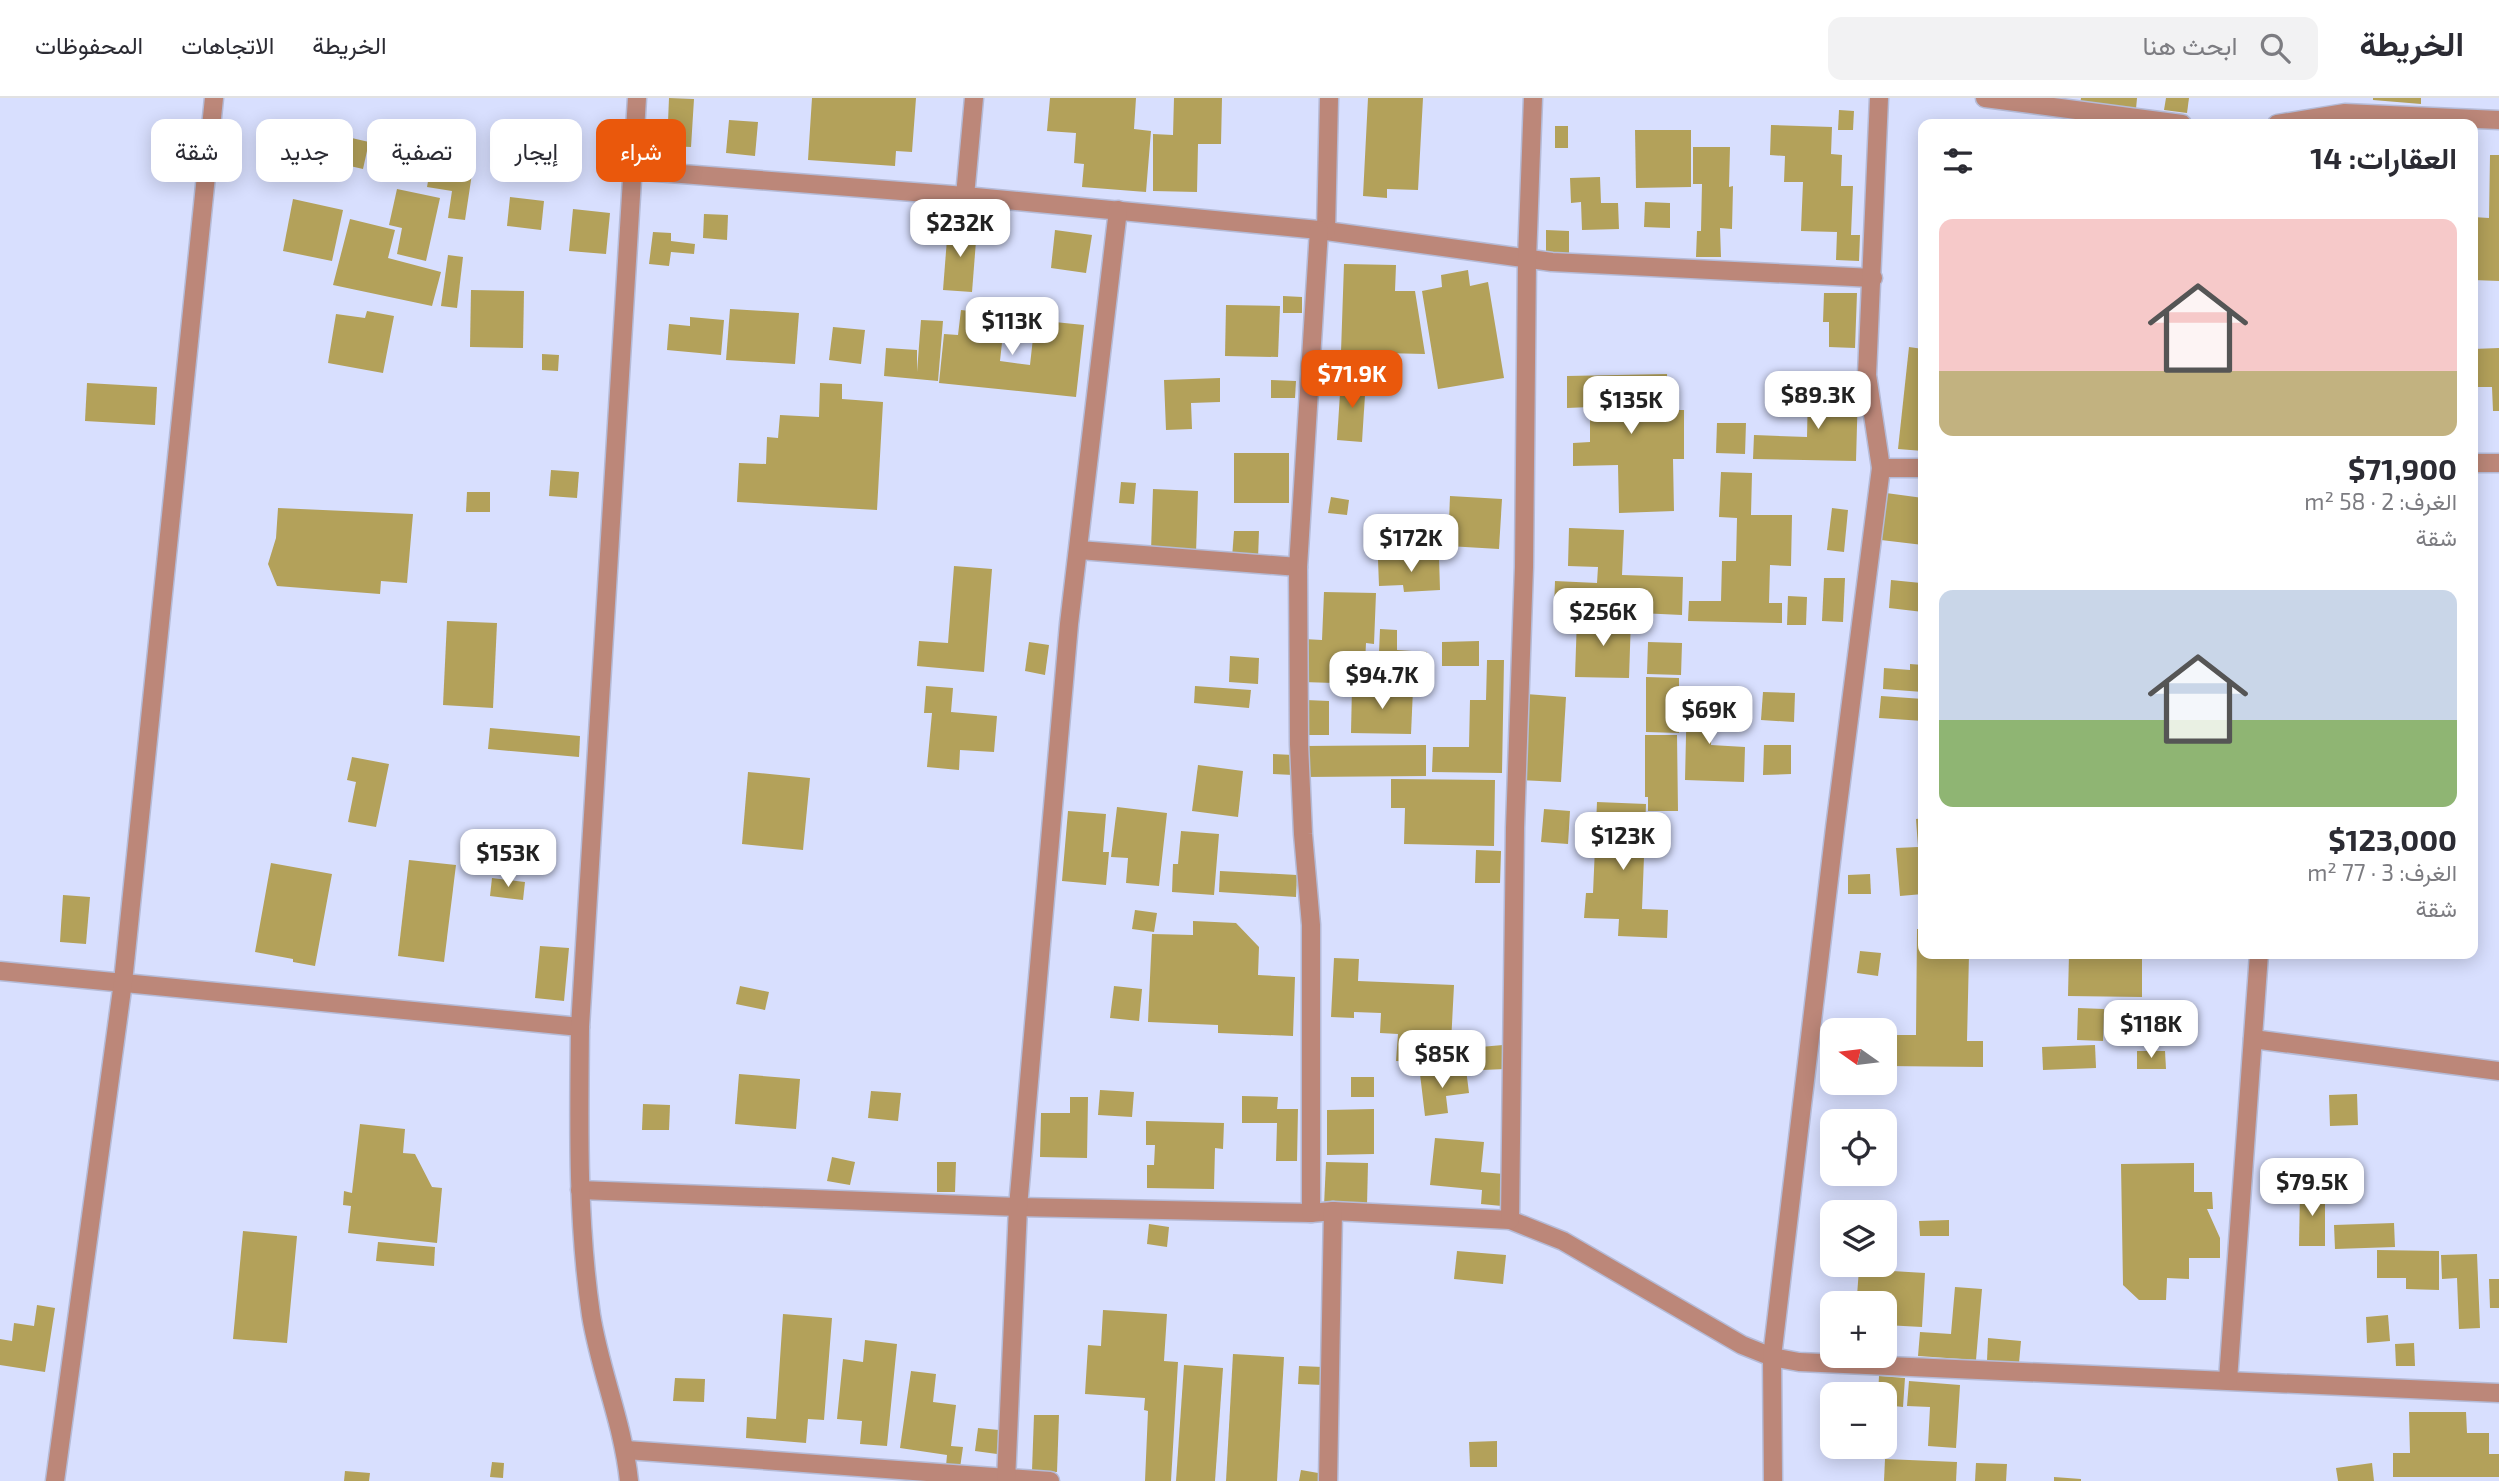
<!DOCTYPE html>
<html lang="ar">
<meta charset="utf-8">
<style>
body{margin:0;font-family:"Exo 2",Vazirmatn,sans-serif;background:#f2f2f3;color:#2b2b33;direction:rtl;height:100vh;display:flex;flex-direction:column;font-size:26px;white-space:nowrap}
*{box-sizing:border-box;margin:0}
p{font-size:23px;color:#7c7c81}
.icon{flex:none;width:38px;height:38px;fill:none;stroke:currentColor;stroke-width:2;stroke-linecap:round;stroke-linejoin:round}
.map{position:relative;flex:1;overflow:hidden;direction:ltr}
.sheet{position:absolute;left:1918px;top:21px;width:560px;height:840px;display:flex;flex-direction:column;background:#fff;border-radius:14px;box-shadow:0 4px 18px #0003;direction:rtl}
.sheet>*{flex:none}
.guide{position:absolute;left:21px;top:21px;width:665px;height:63px;direction:rtl;display:flex;gap:14px}
.needle{width:46px;rotate:284deg}
.controls{position:absolute;left:1820px;top:920px;display:grid;gap:14px}
.controls a{display:grid;place-items:center;width:77px;height:77px;border-radius:14px;background:#fff;box-shadow:0 4px 18px #0003;font-size:35px}
.price{position:absolute;translate:-50% -60px;padding:0 16px;border-radius:14px;background:#fff;color:#222;font-size:23px;line-height:46px;filter:drop-shadow(0 2px 4px #0008)}
.price::after{content:'';position:absolute;left:50%;top:42px;width:21px;height:16px;margin-left:-10px;background:inherit;clip-path:polygon(0 0,100% 0,50% 100%)}
.price.on{background:#ea580c;color:#fff}
ul{padding:0;list-style:none}
li{display:grid;align-content:center;gap:14px;height:371px;padding:0 21px}
li span{display:grid;place-items:center;height:217px;border-radius:14px;color:#555}
li>.icon{margin-inline-start:auto}
span .icon{width:126px;height:126px;fill:#fffc;stroke-width:1}
li b{font-size:30px}
h2{display:flex;justify-content:space-between;align-items:center;height:84px;padding:0 21px;font-size:30px}
.chip{padding:0 24px;border-radius:14px;background:#fff;box-shadow:0 4px 18px #0003;font-size:24px;line-height:63px}
.chip.on{background:#ea580c;color:#fff}
header{display:flex;align-items:center;gap:42px;box-sizing:border-box;height:98px;padding:0 35px;background:#fff;border-bottom:2px solid #e1e1e2}
header strong{font-size:33px}
nav{display:flex;gap:38px;margin-inline-start:auto;font-size:24px}
.search{width:490px;height:63px;background:#f2f2f3;display:flex;align-items:center;gap:18px;box-sizing:border-box;padding:0 24px;border-radius:14px;color:#7c7c81;font-size:26px}
.map>svg:first-child{display:block}
.building{fill:#b3a15a}
.lines{fill:none;stroke-linecap:round;stroke-linejoin:round}
.street-casing{stroke:#b5bbd7;stroke-width:21}
.street{stroke:#bc8779;stroke-width:18}
</style>
<header>
<strong>الخريطة</strong>
<div class="search"><svg class="icon" aria-label="search" viewBox="0 0 24 24"><circle cx="10" cy="10" r="6"/><path d="M15 15l6 6"/></svg>ابحث هنا</div>
<nav><a>الخريطة</a><a>الاتجاهات</a><a>المحفوظات</a></nav>
</header>
<div class="map">
<svg width="2499" height="1383" viewBox="0 0 2499 1383">
<rect width="100%" height="100%" fill="#d8dffe"/>
<g class="building">
<polygon points="669,0 694,1 691,49 667,48"/>
<polygon points="812,0 916,0 912,54 896,53 895,68 808,62"/>
<polygon points="1050,0 1136,0 1134,31 1151,33 1146,94 1082,89 1084,66 1074,65 1076,35 1047,33"/>
<polygon points="1174,0 1222,0 1221,46 1198,46 1197,94 1153,93 1153,36 1173,37"/>
<polygon points="1368,0 1423,0 1418,92 1387,91 1387,100 1363,98"/>
<polygon points="2081,0 2137,0 2136,11 2080,7"/>
<polygon points="2166,0 2189,0 2187,15 2164,12"/>
<polygon points="2373,0 2421,0 2421,6 2373,2"/>
<polygon points="1839,12 1854,13 1853,32 1838,32"/>
<polygon points="729,22 758,24 755,58 726,55"/>
<polygon points="1771,27 1832,29 1831,56 1842,57 1841,88 1853,88 1851,137 1860,137 1859,163 1836,162 1837,134 1801,133 1803,84 1784,84 1785,58 1770,57"/>
<rect x="1555" y="28" width="13" height="22"/>
<polygon points="1635,32 1691,32 1691,89 1636,90"/>
<polygon points="330,35 369,44 363,71 324,62"/>
<polygon points="1693,49 1730,49 1729,89 1733,88 1732,131 1720,130 1721,159 1696,159 1697,133 1701,133 1702,86 1693,86"/>
<polygon points="370,53 403,61 399,74 367,66"/>
<polygon points="2490,57 2499,57 2499,183 2473,182 2473,119 2489,120"/>
<polygon points="457,67 473,69 465,122 448,120 452,93 427,89 430,72 455,75"/>
<polygon points="1600,79 1601,105 1618,105 1619,131 1582,132 1581,104 1571,105 1570,80"/>
<polygon points="397,91 440,100 426,163 397,156 402,130 389,127"/>
<polygon points="510,99 544,103 541,132 507,128"/>
<polygon points="293,101 343,112 332,163 283,153"/>
<polygon points="1645,104 1670,105 1670,130 1644,129"/>
<polygon points="573,111 610,115 606,156 569,153"/>
<polygon points="704,116 728,117 727,142 703,140"/>
<polygon points="350,121 395,132 388,160 441,174 432,208 333,187"/>
<polygon points="948,128 977,130 972,194 943,192"/>
<polygon points="1055,132 1092,137 1086,175 1051,170"/>
<polygon points="1546,132 1569,133 1569,158 1546,157"/>
<polygon points="653,134 671,135 671,143 695,146 694,156 671,154 669,168 649,166"/>
<polygon points="448,157 463,159 457,210 441,208"/>
<polygon points="1344,166 1396,167 1395,193 1415,193 1425,256 1341,254"/>
<polygon points="1468,172 1470,188 1488,184 1504,280 1438,291 1422,193 1442,189 1441,177"/>
<polygon points="471,192 524,193 523,250 470,249"/>
<polygon points="1824,195 1857,195 1855,250 1829,249 1829,224 1823,224"/>
<polygon points="1283,198 1302,199 1302,215 1283,215"/>
<polygon points="1226,207 1280,208 1278,259 1225,258"/>
<polygon points="730,211 799,215 795,266 726,262"/>
<polygon points="961,212 1005,217 1000,263 1030,267 1035,222 1084,227 1076,299 939,285 944,236 958,237"/>
<polygon points="367,213 394,218 383,275 328,265 336,216 365,220"/>
<polygon points="690,219 724,222 721,257 667,252 669,226 690,228"/>
<polygon points="921,222 943,223 938,283 884,278 886,250 917,252 917,274"/>
<polygon points="833,229 865,232 861,266 829,262"/>
<polygon points="1909,249 1923,251 1923,353 1898,351"/>
<polygon points="2499,250 2499,313 2493,313 2492,289 2477,289 2478,338 2473,338 2473,251"/>
<polygon points="542,256 559,257 558,273 542,272"/>
<polygon points="1667,276 1668,312 1684,312 1684,361 1673,361 1674,413 1619,415 1618,367 1573,368 1573,345 1590,344 1590,309 1567,310 1567,278"/>
<polygon points="1220,280 1220,304 1191,305 1192,331 1166,332 1164,282"/>
<polygon points="1341,280 1366,281 1362,344 1337,342"/>
<polygon points="1271,282 1296,283 1295,300 1271,300"/>
<polygon points="87,285 157,289 155,327 85,323"/>
<polygon points="820,285 842,286 842,301 883,304 877,412 737,404 739,365 766,366 767,339 778,340 780,317 819,319"/>
<polygon points="1808,291 1858,292 1856,363 1753,361 1754,337 1807,339"/>
<polygon points="1717,325 1746,325 1745,356 1716,355"/>
<rect x="1234" y="355" width="55" height="50"/>
<polygon points="551,372 579,374 577,400 549,398"/>
<polygon points="1721,374 1752,375 1751,417 1792,417 1791,468 1770,467 1769,505 1782,505 1782,525 1688,523 1689,503 1721,503 1722,463 1736,463 1737,420 1719,419"/>
<polygon points="1121,384 1136,385 1134,406 1119,405"/>
<polygon points="1153,391 1198,393 1196,456 1151,454"/>
<polygon points="467,394 490,394 490,414 466,414"/>
<polygon points="1886,395 1923,400 1923,447 1881,442"/>
<polygon points="1450,398 1502,401 1499,451 1448,448"/>
<polygon points="1331,399 1349,402 1347,417 1328,415"/>
<polygon points="278,410 413,416 407,485 381,483 380,496 277,488 268,466 276,440"/>
<polygon points="1832,410 1848,412 1844,454 1827,452"/>
<polygon points="1569,430 1624,432 1622,477 1683,479 1682,517 1554,511 1555,483 1597,485 1598,469 1568,468"/>
<polygon points="1234,433 1259,433 1258,461 1232,460"/>
<polygon points="1439,459 1440,492 1404,494 1403,487 1379,488 1378,462"/>
<polygon points="954,468 992,471 984,574 917,568 919,543 948,545"/>
<polygon points="1824,480 1845,480 1843,524 1822,523"/>
<polygon points="1891,482 1921,485 1920,493 1923,493 1923,514 1889,510"/>
<polygon points="1324,494 1376,495 1374,546 1366,545 1364,586 1303,584 1304,541 1322,542"/>
<polygon points="1788,498 1807,499 1806,527 1787,527"/>
<polygon points="1577,519 1631,520 1629,580 1575,579"/>
<polygon points="447,523 497,525 493,610 443,607"/>
<polygon points="1380,531 1397,532 1397,552 1427,554 1426,581 1378,578"/>
<polygon points="1479,543 1479,568 1442,568 1442,544"/>
<polygon points="1029,544 1049,547 1045,577 1025,573"/>
<polygon points="1648,544 1682,545 1681,577 1647,576"/>
<polygon points="1230,558 1259,560 1258,586 1229,584"/>
<polygon points="1487,562 1504,562 1502,675 1432,674 1433,649 1469,649 1470,602 1486,602"/>
<polygon points="1910,566 1923,567 1923,594 1883,591 1884,570 1910,572"/>
<polygon points="1646,579 1679,580 1679,635 1646,634"/>
<polygon points="926,588 953,590 951,614 997,618 994,654 960,652 959,672 927,669 932,615 924,615"/>
<polygon points="1195,588 1251,592 1249,610 1194,605"/>
<polygon points="1352,589 1413,591 1411,636 1351,635"/>
<polygon points="1763,594 1795,595 1794,624 1761,622"/>
<polygon points="1687,595 1713,596 1711,647 1745,649 1744,684 1685,682"/>
<polygon points="1526,596 1566,599 1561,684 1521,682"/>
<polygon points="1881,598 1923,601 1923,623 1879,620"/>
<polygon points="1306,602 1329,603 1329,637 1306,637"/>
<polygon points="490,630 580,638 579,659 488,651"/>
<polygon points="1645,637 1677,637 1678,713 1648,713 1648,699 1645,699"/>
<polygon points="1426,647 1426,678 1304,679 1304,648"/>
<polygon points="1764,647 1791,647 1791,676 1763,677"/>
<polygon points="1273,656 1293,657 1293,677 1273,676"/>
<polygon points="352,659 389,666 376,729 348,724 356,684 347,682"/>
<polygon points="1198,667 1243,673 1238,719 1192,713"/>
<polygon points="748,674 810,680 803,752 742,746"/>
<polygon points="1391,681 1495,682 1494,748 1404,746 1405,710 1391,710"/>
<polygon points="1597,704 1646,706 1642,811 1668,812 1667,840 1618,838 1619,821 1584,820 1586,795 1593,795"/>
<polygon points="1117,709 1167,715 1159,788 1126,785 1128,760 1111,759"/>
<polygon points="1544,711 1570,713 1568,746 1541,744"/>
<polygon points="1068,713 1106,716 1103,754 1109,754 1106,787 1062,783"/>
<polygon points="1923,720 1923,796 1900,798 1896,750 1918,749 1916,721"/>
<polygon points="1181,733 1219,736 1214,797 1172,794 1173,766 1178,766"/>
<polygon points="1476,752 1501,753 1500,785 1475,785"/>
<polygon points="409,762 456,767 444,864 398,858"/>
<polygon points="271,765 332,776 315,868 293,864 293,861 255,854"/>
<polygon points="1220,773 1297,777 1296,799 1219,794"/>
<polygon points="1870,776 1871,796 1848,796 1848,777"/>
<polygon points="492,780 525,784 523,802 490,798"/>
<polygon points="63,797 90,799 86,846 60,844"/>
<polygon points="1135,812 1157,815 1154,834 1132,831"/>
<polygon points="1193,823 1236,825 1259,849 1258,877 1295,879 1293,938 1218,935 1218,927 1148,924 1152,836 1193,837"/>
<polygon points="1917,831 1923,831 1923,856 1969,856 1967,943 1983,943 1983,969 1885,968 1885,937 1916,937"/>
<polygon points="540,848 569,850 564,903 535,900"/>
<polygon points="1860,853 1881,855 1878,878 1857,875"/>
<polygon points="2069,856 2142,856 2142,899 2068,898"/>
<polygon points="1334,860 1359,861 1358,883 1454,887 1450,965 1396,963 1398,936 1380,935 1381,915 1354,914 1354,920 1331,919"/>
<polygon points="740,888 769,894 765,912 736,906"/>
<polygon points="1114,888 1142,891 1139,923 1110,920"/>
<polygon points="2078,910 2104,911 2103,943 2077,942"/>
<polygon points="1503,947 1505,971 1483,972 1480,949"/>
<polygon points="2095,947 2096,970 2043,972 2042,949"/>
<polygon points="2137,953 2165,953 2166,971 2137,971"/>
<polygon points="1466,971 1469,995 1446,998 1448,1015 1425,1018 1420,976"/>
<polygon points="739,976 800,981 796,1031 735,1026"/>
<rect x="1351" y="979" width="23" height="20"/>
<polygon points="1100,992 1134,994 1132,1019 1098,1017"/>
<polygon points="871,993 901,995 898,1023 868,1020"/>
<polygon points="2357,996 2358,1027 2330,1028 2329,997"/>
<polygon points="1242,998 1278,999 1277,1011 1298,1011 1297,1063 1276,1063 1277,1025 1242,1025"/>
<polygon points="1070,999 1088,999 1087,1060 1040,1059 1041,1015 1070,1015"/>
<polygon points="643,1006 670,1007 669,1032 642,1032"/>
<polygon points="1374,1011 1374,1056 1327,1057 1327,1012"/>
<polygon points="1146,1023 1224,1025 1223,1051 1215,1050 1214,1091 1147,1090 1147,1067 1154,1067 1155,1047 1146,1047"/>
<polygon points="360,1026 405,1031 403,1055 415,1056 432,1089 442,1090 437,1145 348,1135 351,1108 343,1107 344,1093 352,1095"/>
<polygon points="1435,1040 1484,1044 1481,1074 1504,1076 1502,1108 1481,1106 1482,1092 1430,1087"/>
<polygon points="832,1059 855,1064 850,1087 827,1083"/>
<polygon points="937,1064 956,1064 955,1094 937,1094"/>
<polygon points="1326,1064 1368,1065 1367,1108 1324,1108"/>
<polygon points="2194,1065 2194,1094 2212,1094 2213,1111 2207,1111 2220,1140 2220,1160 2189,1160 2189,1181 2167,1180 2166,1202 2139,1202 2123,1187 2121,1066"/>
<polygon points="2300,1092 2325,1092 2325,1148 2299,1148"/>
<polygon points="1949,1122 1949,1138 1920,1138 1919,1123"/>
<polygon points="2394,1125 2395,1149 2335,1151 2334,1127"/>
<polygon points="1149,1126 1169,1129 1167,1149 1147,1146"/>
<polygon points="243,1133 297,1138 287,1245 233,1241"/>
<polygon points="378,1144 435,1149 434,1168 376,1163"/>
<polygon points="2377,1152 2439,1153 2439,1192 2406,1191 2406,1180 2377,1180"/>
<polygon points="1457,1153 1506,1157 1503,1186 1454,1181"/>
<polygon points="2477,1156 2480,1230 2459,1231 2457,1180 2442,1181 2441,1157"/>
<polygon points="1859,1171 1925,1175 1922,1229 1885,1227 1885,1206 1870,1206 1870,1199 1857,1198"/>
<polygon points="2489,1181 2499,1181 2499,1210 2490,1210"/>
<polygon points="1955,1189 1982,1191 1976,1262 1918,1258 1920,1234 1951,1236"/>
<polygon points="37,1207 55,1210 45,1274 0,1267 0,1241 12,1243 14,1225 34,1228"/>
<polygon points="1103,1212 1167,1216 1164,1263 1178,1264 1171,1383 1145,1383 1148,1313 1144,1312 1145,1300 1085,1296 1088,1247 1101,1248"/>
<polygon points="783,1216 832,1220 824,1322 808,1321 806,1345 746,1340 747,1319 776,1321"/>
<polygon points="2388,1217 2390,1243 2367,1245 2366,1219"/>
<polygon points="1988,1240 2021,1243 2019,1265 1987,1263"/>
<polygon points="865,1242 897,1246 887,1348 860,1346 862,1323 837,1321 843,1261 863,1264"/>
<polygon points="2414,1245 2415,1268 2396,1268 2395,1246"/>
<polygon points="1233,1256 1284,1259 1277,1383 1226,1383"/>
<polygon points="1184,1267 1223,1270 1215,1383 1176,1383"/>
<polygon points="1299,1268 1323,1269 1323,1287 1298,1286"/>
<polygon points="911,1273 936,1276 933,1304 956,1307 951,1348 963,1349 960,1370 946,1368 947,1357 900,1350"/>
<polygon points="1879,1278 1905,1280 1903,1309 1885,1307 1885,1297 1878,1297"/>
<polygon points="675,1280 705,1281 704,1304 673,1303"/>
<polygon points="1909,1283 1960,1287 1956,1350 1928,1348 1930,1309 1907,1308"/>
<polygon points="2409,1314 2466,1314 2467,1335 2489,1335 2489,1356 2499,1356 2499,1379 2393,1379 2393,1355 2410,1355"/>
<polygon points="1034,1317 1059,1317 1057,1374 1032,1373"/>
<polygon points="978,1330 999,1332 997,1356 975,1353"/>
<polygon points="1497,1343 1497,1369 1470,1369 1469,1344"/>
<polygon points="1885,1361 1957,1364 1956,1383 1884,1383"/>
<polygon points="492,1364 504,1365 503,1380 490,1379"/>
<polygon points="1976,1365 2007,1366 2006,1383 1975,1383"/>
<polygon points="2372,1365 2374,1383 2338,1383 2336,1370"/>
<polygon points="1301,1372 1324,1376 1323,1383 1299,1383"/>
<polygon points="345,1373 370,1375 369,1383 344,1383"/>
<polygon points="2054,1379 2081,1381 2081,1383 2054,1383"/>
</g>
<g class="lines">
<g class="street-casing">
<g id="street">
<polyline points="1985,0 2182,26"/>
<polyline points="2277,26 2345,15 2499,22"/>
<polyline points="631,72 965,98 1319,132 1552,164 1873,180"/>
<polyline points="965,98 974,0"/>
<polyline points="1326,133 1329,0"/>
<polyline points="2473,365 2499,365"/>
<polyline points="1881,370 1923,370"/>
<polyline points="1079,452 1298,469"/>
<polyline points="0,873 580,929"/>
<polyline points="2253,941 2499,973"/>
<polyline points="580,1092 1018,1109 1311,1115 1333,1113 1510,1122 1563,1143 1742,1247 1772,1259 1799,1264 2499,1295"/>
<polyline points="1311,1115 1311,827 1303,736 1299,646 1298,469 1319,132"/>
<polyline points="1510,1122 1515,730 1524,469 1527,161 1533,0"/>
<polyline points="2228,1282 2259,856"/>
<polyline points="626,1352 1050,1383"/>
<polyline points="55,1383 123,884 214,0"/>
<path d="M629,1383C623,1325 600,1273 591,1217C577,1121 579,1025 580,929L637,0"/>
<polyline points="1006,1383 1018,1109 1069,526 1118,112"/>
<polyline points="1328,1383 1333,1113"/>
<polyline points="1773,1383 1772,1259 1835,730 1881,370 1867,277 1879,0"/>
</g>
</g>
<use href="#street" class="street"/>
</g>
</svg>
<div class="controls">
<a><svg class="needle" viewBox="-14 -14 28 28"><path d="M0-13l5 13h-10z" fill="#e53935"/><path d="M0 13l5-13h-10z" fill="#7c7c81"/></svg></a>
<a><svg class="icon" aria-label="locate" viewBox="0 0 24 24"><circle cx="12" cy="12" r="6"/><path d="M12 2v4M12 18v4M2 12h4M18 12h4"/></svg></a>
<a><svg class="icon" aria-label="layers" viewBox="0 0 24 24"><path d="M12 4l9 5-9 5-9-5zM3 14l9 5 9-5"/></svg></a>
<a>+</a>
<a>−</a>
</div>
<b class="price" style="left:960px;top:161px">$232K</b>
<b class="price" style="left:1012px;top:259px">$113K</b>
<b class="price on" style="left:1352px;top:312px">$71.9K</b>
<b class="price" style="left:1818px;top:333px">$89.3K</b>
<b class="price" style="left:1631px;top:338px">$135K</b>
<b class="price" style="left:1411px;top:476px">$172K</b>
<b class="price" style="left:1603px;top:550px">$256K</b>
<b class="price" style="left:1382px;top:613px">$94.7K</b>
<b class="price" style="left:1709px;top:648px">$69K</b>
<b class="price" style="left:1623px;top:774px">$123K</b>
<b class="price" style="left:508px;top:791px">$153K</b>
<b class="price" style="left:2151px;top:962px">$118K</b>
<b class="price" style="left:1442px;top:992px">$85K</b>
<b class="price" style="left:2312px;top:1120px">$79.5K</b>
<div class="guide">
<a class="chip on">شراء</a>
<a class="chip">إيجار</a>
<a class="chip">تصفية</a>
<a class="chip">جديد</a>
<a class="chip">شقة</a>
</div>
<section class="sheet">
<h2>العقارات: 14<svg class="icon" aria-label="filters" viewBox="0 0 24 24"><path d="M4 7h16M4 17h16"/><circle cx="9" cy="7" r="2"/><circle cx="15" cy="17" r="2"/></svg></h2>
<ul>
<li><span style="background:linear-gradient(#f6c9c9 70%,#c2b280 0)"><svg class="icon" aria-label="home" viewBox="0 0 24 24"><path d="M3 11l9-7 9 7M6 9v11h12V9"/></svg></span><div><b>$71,900</b><p>الغرف: 2 · 58 m²</p><p>شقة</p></div></li>
<li><span style="background:linear-gradient(#c9d6e8 60%,#8fb573 0)"><svg class="icon" aria-label="home" viewBox="0 0 24 24"><path d="M3 11l9-7 9 7M6 9v11h12V9"/></svg></span><div><b>$123,000</b><p>الغرف: 3 · 77 m²</p><p>شقة</p></div></li>
</ul>
</section>
</div>
